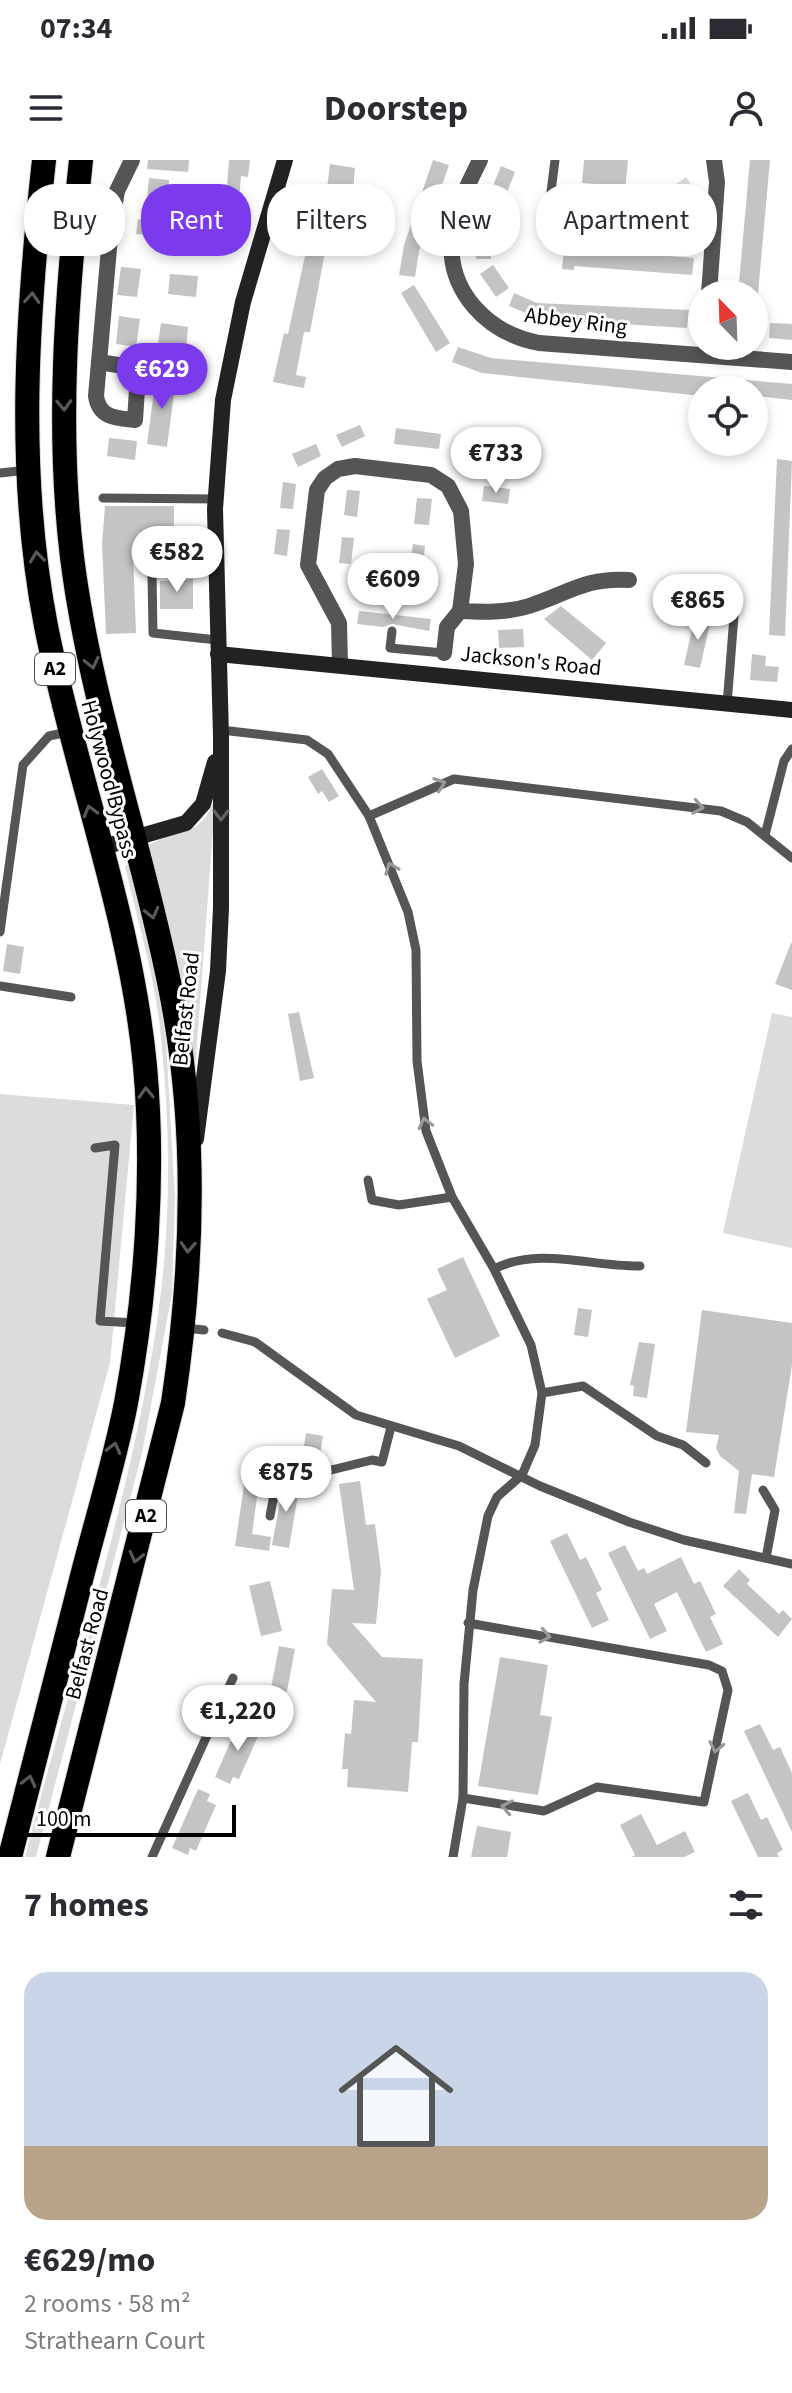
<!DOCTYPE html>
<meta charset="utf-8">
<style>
body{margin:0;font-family:"Source Sans 3",sans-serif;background:#f7f7f7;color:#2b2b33;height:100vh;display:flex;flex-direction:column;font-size:30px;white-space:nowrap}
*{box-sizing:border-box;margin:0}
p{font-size:26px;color:#7c7c81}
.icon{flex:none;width:44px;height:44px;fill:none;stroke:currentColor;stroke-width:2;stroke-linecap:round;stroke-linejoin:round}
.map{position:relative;height:1697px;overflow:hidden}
.panel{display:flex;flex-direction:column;background:#fff;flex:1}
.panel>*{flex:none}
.top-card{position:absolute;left:24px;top:24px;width:744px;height:72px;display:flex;gap:16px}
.needle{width:52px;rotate:337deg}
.buttons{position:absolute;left:688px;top:120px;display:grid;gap:16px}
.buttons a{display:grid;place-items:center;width:80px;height:80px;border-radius:50%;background:#fff;box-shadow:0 4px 12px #0003;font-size:40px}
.scale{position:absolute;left:24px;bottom:20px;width:212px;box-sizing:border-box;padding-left:8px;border:4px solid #000;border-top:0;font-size:22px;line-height:28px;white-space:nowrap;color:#000;-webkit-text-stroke:6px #fff;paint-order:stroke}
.price{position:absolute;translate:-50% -68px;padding:0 18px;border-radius:28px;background:#fff;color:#222;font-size:26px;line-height:52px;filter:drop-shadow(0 2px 4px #0008)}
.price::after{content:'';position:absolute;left:50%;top:48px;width:24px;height:18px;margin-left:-12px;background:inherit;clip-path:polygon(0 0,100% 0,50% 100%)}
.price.current{background:#7c3aed;color:#fff}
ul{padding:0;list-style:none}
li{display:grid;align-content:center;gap:16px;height:424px;padding:0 24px}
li+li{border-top:2px solid #e1e1e2}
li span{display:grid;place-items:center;height:248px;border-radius:24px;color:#555}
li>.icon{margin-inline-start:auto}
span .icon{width:144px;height:144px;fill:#fffc;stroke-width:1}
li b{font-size:34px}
h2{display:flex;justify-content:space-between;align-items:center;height:96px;padding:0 24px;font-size:34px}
.tag{padding:0 28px;border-radius:32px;background:#fff;box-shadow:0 4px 12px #0003;font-size:28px;line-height:72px}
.tag.current{background:#7c3aed;color:#fff}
.status{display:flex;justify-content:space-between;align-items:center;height:56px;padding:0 40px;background:#fff;direction:ltr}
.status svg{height:22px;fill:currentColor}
header{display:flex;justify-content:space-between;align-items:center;height:104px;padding:0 24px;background:#fff;font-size:36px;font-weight:700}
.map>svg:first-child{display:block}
.green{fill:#dcdcdc}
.building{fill:#c4c4c4}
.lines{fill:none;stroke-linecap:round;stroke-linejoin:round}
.highway-casing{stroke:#dbdbdb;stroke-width:26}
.lane{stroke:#555;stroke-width:9}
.street{stroke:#555;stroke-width:16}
.secondary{stroke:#222;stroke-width:16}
.highway{stroke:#000;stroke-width:24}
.oneway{stroke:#595959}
.oneway2{stroke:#999}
.oneway3{stroke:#646464}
.labels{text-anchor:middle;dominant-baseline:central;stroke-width:6;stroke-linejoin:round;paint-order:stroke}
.shield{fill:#fff;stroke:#4c4c4c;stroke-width:2}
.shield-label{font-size:20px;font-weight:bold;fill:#000}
.street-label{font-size:22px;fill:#000;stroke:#fff}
</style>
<div class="status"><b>07:34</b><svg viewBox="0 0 49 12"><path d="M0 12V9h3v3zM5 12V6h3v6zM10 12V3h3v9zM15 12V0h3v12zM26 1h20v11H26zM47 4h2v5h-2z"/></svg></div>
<header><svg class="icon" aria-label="menu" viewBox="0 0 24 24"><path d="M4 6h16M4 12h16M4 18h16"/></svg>Doorstep<svg class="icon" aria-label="person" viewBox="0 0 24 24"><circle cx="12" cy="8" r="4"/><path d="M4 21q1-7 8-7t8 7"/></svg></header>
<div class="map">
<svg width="792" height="1697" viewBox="0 0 792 1697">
<rect width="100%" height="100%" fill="#fff"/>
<g class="green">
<polygon points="686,17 703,42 686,54 668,30"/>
<path d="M216,630L195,910L149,685C184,664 205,680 216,630Z"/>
<path d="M129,705L158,826L166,881L175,1038L172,1133L142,1293L36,1697H25C70,1520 130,1344 157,1162C171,1069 171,972 161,878C156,820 138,763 125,706Z"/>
<polygon points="772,853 792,857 792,1088 723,1073"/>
<polygon points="0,934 134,945 110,1203 0,1604"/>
</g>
<g class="building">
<polygon points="148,0 189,0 188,12 147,9"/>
<polygon points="229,0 250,0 248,17 241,16 238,54 217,53 220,25 227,25"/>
<polygon points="433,0 449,5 419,91 415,117 399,115 404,85"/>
<polygon points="584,0 628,0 623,54 607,53 609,25 582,23"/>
<polygon points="750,0 770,0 758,134 738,134"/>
<polygon points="330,4 355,8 353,31 342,30 336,77 328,76 310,172 304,172 296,215 306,217 304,228 273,222 284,173 288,174 308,82 315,84 320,36 326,37"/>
<polygon points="501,6 515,12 491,72 497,71 498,85 491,85 491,99 476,99 475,69"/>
<polygon points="149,18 169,20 166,56 206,59 203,80 136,74 138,59 145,60"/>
<polygon points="568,45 579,46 576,89 694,98 692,115 574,106 574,110 562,109"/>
<polygon points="493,105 509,128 496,137 480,114"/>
<polygon points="121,107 141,109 137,137 117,135"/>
<polygon points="170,114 198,116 196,137 168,134"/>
<polygon points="414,125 450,183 436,192 401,133"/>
<polygon points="514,133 537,143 689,150 687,168 540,159 509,146"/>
<polygon points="119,156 140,159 136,187 116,184"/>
<polygon points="161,163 188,167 186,187 158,184"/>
<polygon points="770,163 792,164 792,180 769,178"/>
<polygon points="458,187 491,198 792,224 792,240 754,236 754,230 702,230 702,236 482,213 452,202"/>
<polygon points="156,216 176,218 167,287 147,284"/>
<polygon points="360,265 365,276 342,287 336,275"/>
<polygon points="396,268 441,274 439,289 394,284"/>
<polygon points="109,278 137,281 135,300 107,296"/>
<polygon points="316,284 321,296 298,307 292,294"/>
<polygon points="777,299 792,301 785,476 769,475"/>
<polygon points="283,322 296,324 293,349 280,348"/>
<polygon points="484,326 510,329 508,344 482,341"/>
<polygon points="347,330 360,331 357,357 344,355"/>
<polygon points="417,338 432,339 429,365 414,364"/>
<polygon points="105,346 174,346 174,394 133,394 136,473 106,474 102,384"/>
<polygon points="277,369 290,370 287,396 274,394"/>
<polygon points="342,377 354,378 351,404 339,403"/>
<polygon points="413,384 425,386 422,412 409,410"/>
<polygon points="193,419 193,449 160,449 160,421"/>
<polygon points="561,446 606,483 592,500 544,459"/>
<polygon points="359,451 431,459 429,471 392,464 383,467 357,464"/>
<polygon points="695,456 711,459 700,508 684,505"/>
<polygon points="523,469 524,487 499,488 498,470"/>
<polygon points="752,494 766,496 765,506 779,507 777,522 750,520"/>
<polygon points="322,609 339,636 329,642 322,631 318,634 308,617"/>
<polygon points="791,783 792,783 792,830 775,824"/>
<polygon points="7,784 24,787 20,814 3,811"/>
<polygon points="299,852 314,918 300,921 288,854"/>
<polygon points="463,1097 500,1176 455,1198 427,1139 447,1130 437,1109"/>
<polygon points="578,1148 592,1150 588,1177 574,1175"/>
<polygon points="702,1150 792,1163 792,1205 774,1317 752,1314 746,1354 734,1353 739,1311 720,1296 716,1288 719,1275 686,1272"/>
<polygon points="639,1182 655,1184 647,1238 633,1236 634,1226 630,1225"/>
<polygon points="306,1273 323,1276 319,1301 302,1298"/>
<polygon points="245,1319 259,1322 252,1374 271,1377 269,1391 235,1386"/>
<polygon points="284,1320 300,1323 289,1388 272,1385"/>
<polygon points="360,1321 366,1365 375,1364 381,1411 376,1464 352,1463 382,1497 423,1499 418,1582 412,1582 408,1632 347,1627 348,1609 342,1609 345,1573 351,1574 354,1540 376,1542 327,1484 332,1429 354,1430 339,1324"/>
<polygon points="567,1373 580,1400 586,1397 602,1430 596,1433 609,1460 592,1468 550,1381"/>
<polygon points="625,1385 638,1411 644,1408 647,1414 681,1397 694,1424 700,1421 716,1454 710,1457 723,1484 706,1492 677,1432 654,1444 667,1471 650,1479 608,1393"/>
<polygon points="739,1409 750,1420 747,1424 779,1454 783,1450 792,1459 778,1477 723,1426"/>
<polygon points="270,1421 282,1471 261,1476 249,1426"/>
<polygon points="279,1486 295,1489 283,1552 267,1549"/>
<polygon points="500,1497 548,1505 540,1555 552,1557 538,1635 478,1626"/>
<polygon points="241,1558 252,1563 249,1570 259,1574 239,1619 233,1617 230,1624 215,1617"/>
<polygon points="760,1564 773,1590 780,1587 792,1613 792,1672 744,1571"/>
<polygon points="198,1629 210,1634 207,1641 216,1645 196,1691 190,1688 188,1695 172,1688"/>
<polygon points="748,1633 761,1660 767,1657 783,1690 777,1693 779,1697 758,1697 731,1641"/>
<polygon points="641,1654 657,1685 685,1671 695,1692 684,1697 632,1697 635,1695 620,1665"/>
<polygon points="477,1666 511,1672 507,1697 471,1697"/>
</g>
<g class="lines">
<g class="highway-casing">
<g id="highway">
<path d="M10,1697C33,1607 56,1518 79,1428C94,1367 114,1305 126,1243C146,1135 155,1016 145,906C131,757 75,613 46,466C16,312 27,155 44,0"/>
<path d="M58,1697L173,1243C194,1102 198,962 169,822C140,680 90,541 72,397C56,265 67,132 81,0"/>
</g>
</g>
<g class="lane">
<polyline points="545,79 555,0"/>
<polyline points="0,313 28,310"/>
<polyline points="103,338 216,339"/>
<polyline points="216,410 152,414 153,473 217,480"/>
<polyline points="392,471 390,488 444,493"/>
<polyline points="727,545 734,456"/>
<polyline points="221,570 307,580 328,594 369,656 408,752 416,790 417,901 426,971 452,1037 494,1109 531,1185 542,1233 535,1285 522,1315 497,1337 488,1356 473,1430 464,1524 463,1638 453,1697"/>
<polyline points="369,656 454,619 721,651 747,662 792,698"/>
<polyline points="765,675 784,601 792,589"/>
<polyline points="0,772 23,605 49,576 68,572"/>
<polyline points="0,826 71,837"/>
<polyline points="95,988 115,985 100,1161 136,1163"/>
<polyline points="368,1020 372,1040 399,1045 452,1037"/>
<path d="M494,1109C539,1086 592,1107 640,1106"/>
<polyline points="184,1168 204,1170"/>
<polyline points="222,1173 255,1182 356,1255 459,1286 540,1326 629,1362 684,1380 792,1404"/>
<polyline points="542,1233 583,1226 657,1276 683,1285 706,1303"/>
<polyline points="763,1330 775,1350 766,1398"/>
<polyline points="270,1356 279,1308 319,1313 372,1300 382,1302 391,1267"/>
<polyline points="463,1638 544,1651 597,1627 704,1642 728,1530 722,1511 709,1505 468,1463"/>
<polyline points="152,1697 233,1518"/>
</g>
<g class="street">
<path d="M480,0C469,23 454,50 452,75C446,131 487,173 539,183L792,202"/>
<polyline points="592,64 712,76"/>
<polyline points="641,69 643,36"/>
<polyline points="709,134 717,22 714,0"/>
<path d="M99,202L130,207L138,214L135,260C116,258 99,258 96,236L111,66L117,31L132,0"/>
<polyline points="444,493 447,467 460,451"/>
<path d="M340,504L339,463L308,405L317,330L325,318L338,309L355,306L431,315L448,326L461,351L466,404L460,451C482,452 507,453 529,446C567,434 586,417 629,420"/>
</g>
<g class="secondary">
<polyline points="218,494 792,550"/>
<polyline points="100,688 186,663 203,644 215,602"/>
<polyline points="196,979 218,811 221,748 221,577 215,349 223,240 243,142 285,0"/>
</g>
<use href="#highway" class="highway"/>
</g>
<defs><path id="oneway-chevron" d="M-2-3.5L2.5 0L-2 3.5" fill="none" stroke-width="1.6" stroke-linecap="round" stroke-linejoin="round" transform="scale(2)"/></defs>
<g class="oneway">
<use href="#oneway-chevron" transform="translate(32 138) rotate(-86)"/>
<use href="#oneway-chevron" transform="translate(64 245) rotate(88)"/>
<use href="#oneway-chevron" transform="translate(37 397) rotate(-97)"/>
<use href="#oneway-chevron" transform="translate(92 503) rotate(77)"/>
<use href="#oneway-chevron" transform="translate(90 651) rotate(-105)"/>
<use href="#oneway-chevron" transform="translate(152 753) rotate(76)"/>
<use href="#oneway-chevron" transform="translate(146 933) rotate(-92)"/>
<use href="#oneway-chevron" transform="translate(188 1087) rotate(93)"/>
<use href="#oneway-chevron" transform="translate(114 1288) rotate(-76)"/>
<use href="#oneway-chevron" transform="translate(136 1397) rotate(104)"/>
<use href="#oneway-chevron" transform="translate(29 1621) rotate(-76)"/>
</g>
<g class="oneway2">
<use href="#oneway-chevron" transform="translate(440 624) rotate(-19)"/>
<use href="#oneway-chevron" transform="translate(698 647) rotate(10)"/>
<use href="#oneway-chevron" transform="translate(391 708) rotate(-111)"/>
<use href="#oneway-chevron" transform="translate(425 963) rotate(-104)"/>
<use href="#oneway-chevron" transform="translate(545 1476) rotate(10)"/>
<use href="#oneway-chevron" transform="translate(716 1587) rotate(102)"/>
<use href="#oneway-chevron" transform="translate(507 1647) rotate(-169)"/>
</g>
<use class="oneway3" href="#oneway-chevron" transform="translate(221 655) rotate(90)"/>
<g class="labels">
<g class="shield">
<rect x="35" y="493" width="40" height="32" rx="6"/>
<rect x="126" y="1340" width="40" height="32" rx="6"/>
</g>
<g class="shield-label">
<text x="55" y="509">A2</text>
<text x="146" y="1356">A2</text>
</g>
<g class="street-label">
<text transform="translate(576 161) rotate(7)">Abbey Ring</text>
<text transform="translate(531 501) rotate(6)">Jackson's Road</text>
<text transform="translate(109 619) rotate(75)">Holywood Bypass</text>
<text transform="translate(186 849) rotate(-84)">Belfast Road</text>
<text transform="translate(87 1484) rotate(-75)">Belfast Road</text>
</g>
</g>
</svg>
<div class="buttons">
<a><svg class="needle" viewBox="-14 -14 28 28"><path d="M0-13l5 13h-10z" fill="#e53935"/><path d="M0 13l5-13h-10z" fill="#7c7c81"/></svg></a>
<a><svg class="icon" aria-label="locate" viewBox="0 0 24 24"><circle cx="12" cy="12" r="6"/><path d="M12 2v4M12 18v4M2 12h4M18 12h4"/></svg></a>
</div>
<div class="scale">100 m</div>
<b class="price current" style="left:162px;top:251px">€629</b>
<b class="price" style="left:496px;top:335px">€733</b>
<b class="price" style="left:177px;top:434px">€582</b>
<b class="price" style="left:393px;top:461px">€609</b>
<b class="price" style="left:698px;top:482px">€865</b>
<b class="price" style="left:286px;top:1354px">€875</b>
<b class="price" style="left:238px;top:1593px">€1,220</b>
<div class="top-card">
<a class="tag">Buy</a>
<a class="tag current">Rent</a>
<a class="tag">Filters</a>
<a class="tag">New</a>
<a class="tag">Apartment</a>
</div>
</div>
<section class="panel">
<h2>7 homes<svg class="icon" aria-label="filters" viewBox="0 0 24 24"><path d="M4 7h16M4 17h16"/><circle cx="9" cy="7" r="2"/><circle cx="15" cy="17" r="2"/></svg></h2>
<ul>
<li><span style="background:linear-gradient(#c9d6e8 70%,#b9a48a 0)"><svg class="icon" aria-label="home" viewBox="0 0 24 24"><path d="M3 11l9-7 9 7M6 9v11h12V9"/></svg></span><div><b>€629/mo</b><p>2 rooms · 58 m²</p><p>Strathearn Court</p></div></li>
</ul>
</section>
